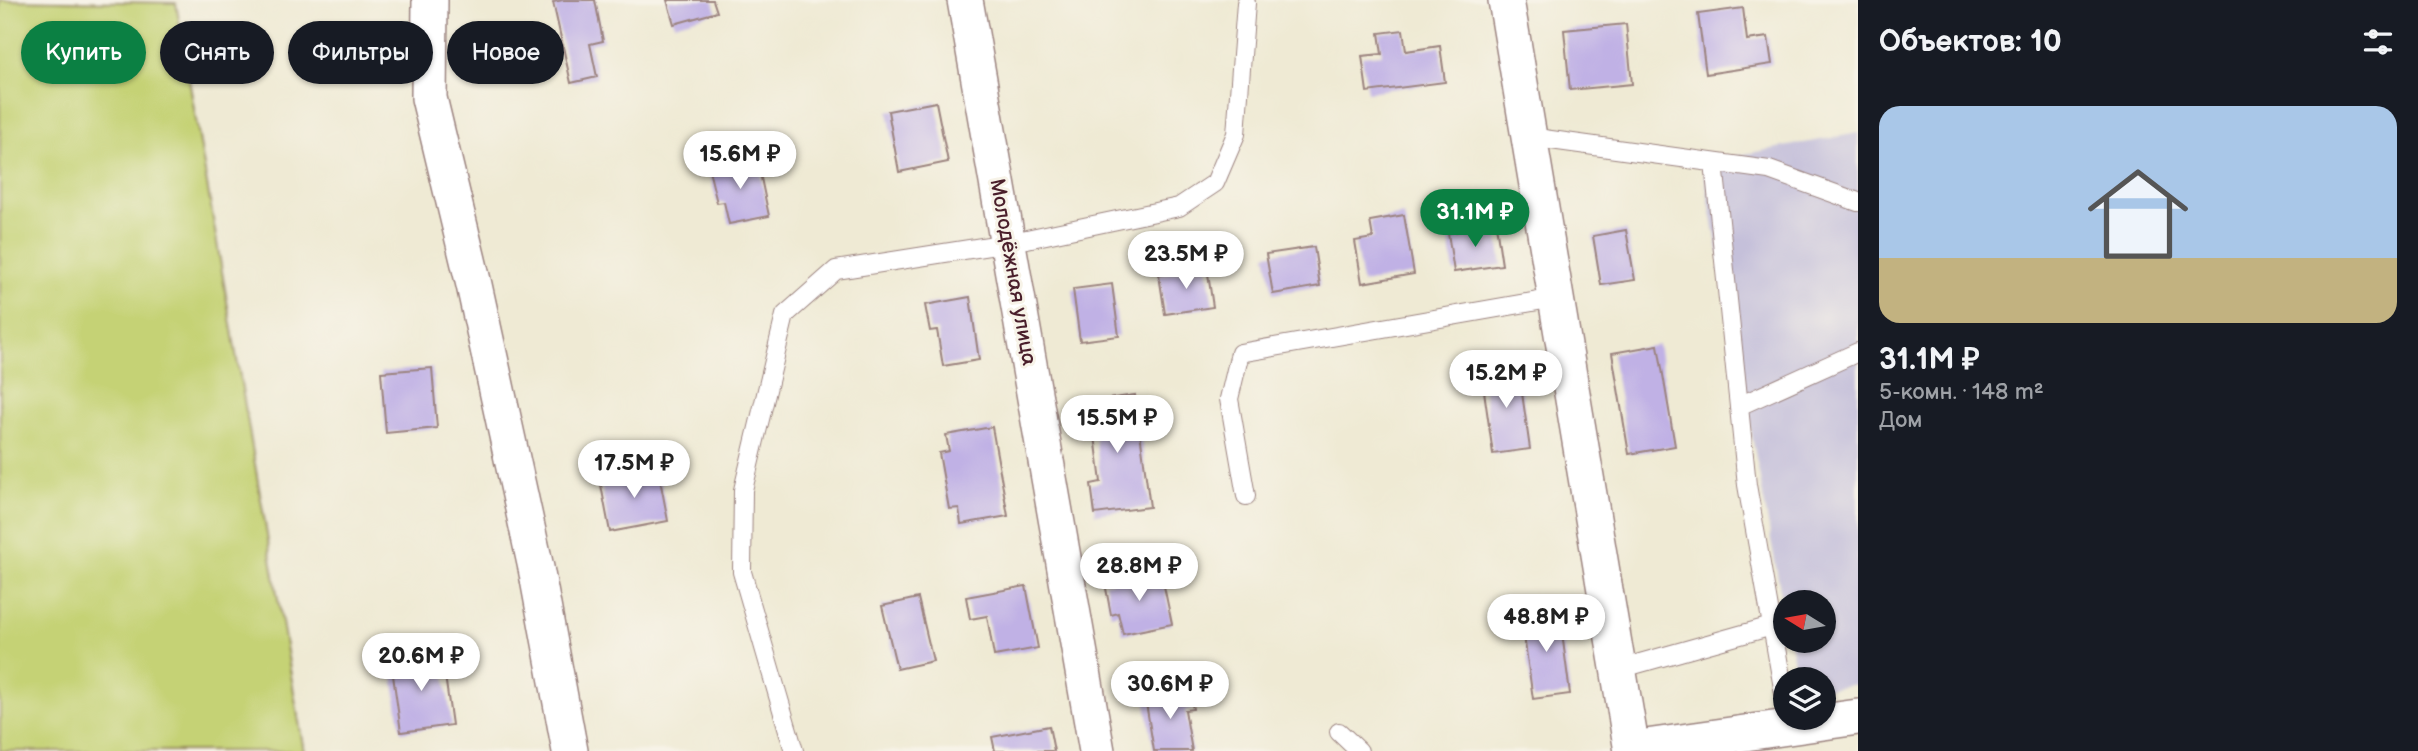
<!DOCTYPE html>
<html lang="ru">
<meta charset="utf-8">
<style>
body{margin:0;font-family:"Balsamiq Sans",sans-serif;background:#20242c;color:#f1f3f6;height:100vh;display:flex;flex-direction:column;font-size:26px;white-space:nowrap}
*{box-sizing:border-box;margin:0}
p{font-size:23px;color:#9ea1a6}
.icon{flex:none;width:38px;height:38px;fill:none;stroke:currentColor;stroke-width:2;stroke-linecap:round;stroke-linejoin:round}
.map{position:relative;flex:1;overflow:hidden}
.panel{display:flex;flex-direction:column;background:#171b24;width:560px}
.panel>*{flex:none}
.banner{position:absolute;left:21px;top:21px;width:665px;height:63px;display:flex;gap:14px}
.needle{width:46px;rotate:281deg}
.controls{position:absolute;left:1773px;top:590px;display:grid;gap:14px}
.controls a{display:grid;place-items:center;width:63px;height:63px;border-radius:50%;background:#171b24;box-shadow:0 2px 5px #0004;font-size:35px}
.price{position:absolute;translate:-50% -60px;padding:0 16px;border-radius:24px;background:#fff;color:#222;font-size:23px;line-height:46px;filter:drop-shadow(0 2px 4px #0008)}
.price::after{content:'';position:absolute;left:50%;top:42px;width:21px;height:16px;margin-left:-10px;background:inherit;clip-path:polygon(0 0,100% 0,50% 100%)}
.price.active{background:#0b8043;color:#fff}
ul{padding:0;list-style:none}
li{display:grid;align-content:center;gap:14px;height:371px;padding:0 21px}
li+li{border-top:2px solid #363941}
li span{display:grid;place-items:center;height:217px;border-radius:21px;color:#555}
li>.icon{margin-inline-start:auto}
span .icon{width:126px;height:126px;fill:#fffc;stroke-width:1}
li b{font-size:30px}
h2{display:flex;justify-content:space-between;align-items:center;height:84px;padding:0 21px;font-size:30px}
.pill{padding:0 24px;border-radius:32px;background:#171b24;box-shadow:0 2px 5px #0004;font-size:24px;line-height:63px}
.pill.active{background:#0b8043;color:#fff}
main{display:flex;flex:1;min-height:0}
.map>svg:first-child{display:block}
.industrial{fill:#c5c0da}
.green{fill:#c5d274;stroke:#887850;stroke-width:2}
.building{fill:#c0b1e5}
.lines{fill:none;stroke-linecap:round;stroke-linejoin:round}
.service-casing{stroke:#9c8480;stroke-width:20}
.minor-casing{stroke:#9c8480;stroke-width:38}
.service{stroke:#fff;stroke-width:18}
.minor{stroke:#fff;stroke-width:35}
.labels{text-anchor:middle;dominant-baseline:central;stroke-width:6;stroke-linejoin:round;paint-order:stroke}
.street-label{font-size:21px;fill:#4a1f2b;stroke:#f7f3e8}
</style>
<main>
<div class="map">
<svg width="1858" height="751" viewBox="0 0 1858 751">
<rect width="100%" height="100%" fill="#f7f3e8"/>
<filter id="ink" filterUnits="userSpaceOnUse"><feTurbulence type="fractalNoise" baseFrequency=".0143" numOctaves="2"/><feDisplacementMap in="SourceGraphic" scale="14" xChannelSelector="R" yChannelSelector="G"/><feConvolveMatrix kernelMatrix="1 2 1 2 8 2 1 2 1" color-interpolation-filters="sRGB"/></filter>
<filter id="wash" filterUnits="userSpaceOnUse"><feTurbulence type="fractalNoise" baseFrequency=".00686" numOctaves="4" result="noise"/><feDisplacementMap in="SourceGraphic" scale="28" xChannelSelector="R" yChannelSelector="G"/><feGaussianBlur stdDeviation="1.57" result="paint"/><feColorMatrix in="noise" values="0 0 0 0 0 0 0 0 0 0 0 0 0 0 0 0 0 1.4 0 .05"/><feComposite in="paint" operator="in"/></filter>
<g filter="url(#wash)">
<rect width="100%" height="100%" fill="#efead4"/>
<polygon class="industrial" points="1858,133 1858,684 1824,689 1824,679 1797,679 1790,641 1824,640 1824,602 1785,602 1785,616 1702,162"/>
<polygon class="green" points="0,0 176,3 304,751 0,751"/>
<g id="blocks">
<g class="building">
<polygon points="563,0 595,0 603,41 590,44 597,77 571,83 553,2"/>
<polygon points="667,0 713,0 717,12 674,24"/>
<polygon points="1743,8 1747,40 1768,37 1772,64 1706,74 1698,14"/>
<polygon points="1626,24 1632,84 1570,90 1564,30"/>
<polygon points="1403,30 1406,51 1440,46 1445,82 1367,92 1362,56 1382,54 1379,33"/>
<polygon points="936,102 948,162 899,172 888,111"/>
<polygon points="757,159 769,216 729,224 724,202 717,203 709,170"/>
<polygon points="1404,215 1414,274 1362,283 1355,241 1373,238 1370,221"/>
<polygon points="1496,225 1502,265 1454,272 1448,233"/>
<polygon points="1626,230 1635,280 1601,285 1593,236"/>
<polygon points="1314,247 1320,286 1273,294 1266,254"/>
<polygon points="1207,267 1213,307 1165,314 1159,275"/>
<polygon points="1112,284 1119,336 1080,341 1073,289"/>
<polygon points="970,297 979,360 943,366 937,330 930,331 925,305"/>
<polygon points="1658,345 1675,446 1629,454 1612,353"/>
<polygon points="1518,365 1530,449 1493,454 1481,370"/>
<polygon points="432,368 437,428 386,433 381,372"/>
<polygon points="1135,395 1150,507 1095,514 1091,484 1101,482 1095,436 1086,437 1081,403"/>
<polygon points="992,427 1008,516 961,524 959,508 949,509 939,453 949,451 946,435"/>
<polygon points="658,469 668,521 610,532 600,480"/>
<polygon points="1161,572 1172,624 1123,634 1118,613 1111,615 1105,583"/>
<polygon points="1026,586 1038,648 994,656 987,616 970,619 966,597"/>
<polygon points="918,598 933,661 897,669 882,606"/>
<polygon points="1559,610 1570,694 1533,699 1521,615"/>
<polygon points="442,654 452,725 401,732 391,661"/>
<polygon points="1189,690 1193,709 1185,710 1192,751 1154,751 1145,697"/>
<polygon points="1049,726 1054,751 995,751 992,737"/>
</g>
</g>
</g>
<g filter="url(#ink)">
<use href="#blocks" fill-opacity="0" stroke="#9c8480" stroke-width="2"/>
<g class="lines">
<g class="service-casing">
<g id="service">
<polyline points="1529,137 1769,170 1858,202"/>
<polyline points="1714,163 1747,485 1785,699"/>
<polyline points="1739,406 1858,352"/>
<polyline points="1246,496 1229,399 1240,353 1555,298"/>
<polyline points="1619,669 1772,626"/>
<polyline points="1339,732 1359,751"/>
<polyline points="794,751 742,572 743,490 785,315 836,270 1008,243 1179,207 1215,183 1236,134 1246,3"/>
</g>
</g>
<g class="minor-casing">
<g id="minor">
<polyline points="430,0 429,98 474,285 536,568 570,751"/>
<polyline points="965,0 1097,751"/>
<polyline points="1506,0 1632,751"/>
<polyline points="1632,749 1858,717"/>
</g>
</g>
<use href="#service" class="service"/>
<use href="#minor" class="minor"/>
</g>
</g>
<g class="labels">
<g class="street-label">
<text transform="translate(1013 272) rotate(80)">Молодёжная улица</text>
</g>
</g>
</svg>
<div class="controls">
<a><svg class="needle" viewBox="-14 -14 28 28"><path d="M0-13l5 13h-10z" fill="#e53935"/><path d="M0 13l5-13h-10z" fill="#9ea1a6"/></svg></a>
<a><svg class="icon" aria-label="layers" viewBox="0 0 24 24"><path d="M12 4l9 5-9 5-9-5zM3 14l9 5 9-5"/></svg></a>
</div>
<b class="price" style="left:740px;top:191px">15.6M ₽</b>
<b class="price active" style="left:1475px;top:249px">31.1M ₽</b>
<b class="price" style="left:1186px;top:291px">23.5M ₽</b>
<b class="price" style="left:1506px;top:410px">15.2M ₽</b>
<b class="price" style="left:1117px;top:455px">15.5M ₽</b>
<b class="price" style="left:634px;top:500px">17.5M ₽</b>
<b class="price" style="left:1139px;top:603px">28.8M ₽</b>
<b class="price" style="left:1546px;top:654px">48.8M ₽</b>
<b class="price" style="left:421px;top:693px">20.6M ₽</b>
<b class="price" style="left:1170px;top:721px">30.6M ₽</b>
<div class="banner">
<a class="pill active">Купить</a>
<a class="pill">Снять</a>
<a class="pill">Фильтры</a>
<a class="pill">Новое</a>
</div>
</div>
<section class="panel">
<h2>Объектов: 10<svg class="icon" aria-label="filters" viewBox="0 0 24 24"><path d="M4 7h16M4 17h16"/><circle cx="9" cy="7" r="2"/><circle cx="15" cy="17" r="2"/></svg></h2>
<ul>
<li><span style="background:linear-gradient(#a9c7e8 70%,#c2b280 0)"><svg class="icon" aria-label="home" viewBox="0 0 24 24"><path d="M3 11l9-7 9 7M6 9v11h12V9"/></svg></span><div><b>31.1M ₽</b><p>5-комн. · 148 m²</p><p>Дом</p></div></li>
</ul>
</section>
</main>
